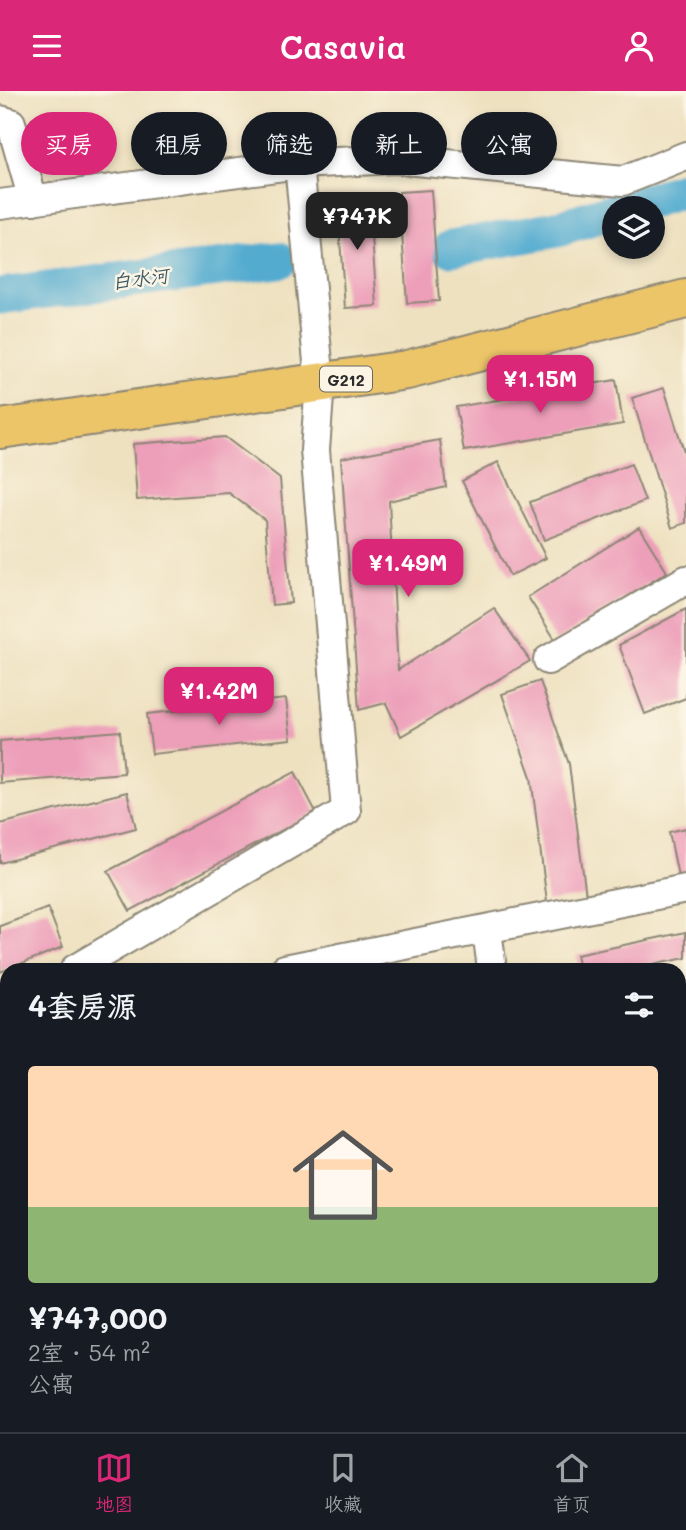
<!DOCTYPE html>
<html lang="zh">
<meta charset="utf-8">
<style>
body{margin:0;font-family:Mali,"LXGW WenKai TC",sans-serif;background:#242831;color:#f1f3f6;height:100vh;display:flex;flex-direction:column;font-size:26px;white-space:nowrap}
*{box-sizing:border-box;margin:0}
p{font-size:23px;color:#9ea1a6}
.icon{flex:none;width:38px;height:38px;fill:none;stroke:currentColor;stroke-width:2;stroke-linecap:round;stroke-linejoin:round}
.map{position:relative;flex:1;overflow:hidden}
.side{position:absolute;left:0px;top:872px;width:686px;height:471px;display:flex;flex-direction:column;background:#171b24;border-radius:21px 21px 0 0;box-shadow:0 4px 10px #0003}
.side>*{flex:none}
.hud{position:absolute;left:21px;top:21px;width:644px;height:63px;display:flex;gap:14px}
.tools{position:absolute;left:602px;top:105px;display:grid;gap:14px}
.tools a{display:grid;place-items:center;width:63px;height:63px;border-radius:50%;background:#171b24;box-shadow:0 4px 10px #0003;font-size:35px}
.price{position:absolute;translate:-50% -60px;padding:0 16px;border-radius:14px;background:#db2777;color:#fff;font-size:23px;line-height:46px;filter:drop-shadow(0 2px 4px #0008)}
.price::after{content:'';position:absolute;left:50%;top:42px;width:21px;height:16px;margin-left:-10px;background:inherit;clip-path:polygon(0 0,100% 0,50% 100%)}
.price.active{background:#222;color:#fff}
ul{padding:0;list-style:none}
li{display:grid;align-content:center;gap:14px;height:371px;padding:0 28px}
li+li{border-top:2px solid #363941}
li span{display:grid;place-items:center;height:217px;border-radius:7px;color:#555}
li>.icon{margin-inline-start:auto}
span .icon{width:126px;height:126px;fill:#fffc;stroke-width:1}
li b{font-size:30px}
h2{display:flex;justify-content:space-between;align-items:center;height:84px;padding:0 28px;font-size:30px}
.chip{padding:0 24px;border-radius:32px;background:#171b24;box-shadow:0 4px 10px #0003;font-size:24px;line-height:63px}
.chip.active{background:#db2777;color:#fff}
header{display:flex;justify-content:space-between;align-items:center;height:91px;padding:0 28px;background:#db2777;color:#fff;font-size:32px;font-weight:600}
.tab-bar{display:flex;justify-content:space-around;align-items:center;height:98px;border-top:2px solid #363941;background:#171b24;font-size:19px;color:#9ea1a6}
.tab-bar a{display:grid;justify-items:center;gap:4px}
.tab-bar .active{color:#db2777}
.map>svg:first-child{display:block}
.lines{fill:none;stroke-linecap:round;stroke-linejoin:round}
.river{stroke:#52acd0;stroke-width:37}
.building{fill:#ed9eb9}
.minor-casing{stroke:#8c8676;stroke-width:32}
.highway-casing{stroke:#8c8676;stroke-width:42}
.minor{stroke:#fff;stroke-width:28}
.highway{stroke:#edc569;stroke-width:38}
.labels{text-anchor:middle;dominant-baseline:central;stroke-width:5;stroke-linejoin:round;paint-order:stroke}
.shield{fill:#fcf5e5;stroke:#6a6863;stroke-width:2}
.shield-label{font-size:16px;font-weight:bold;fill:#2b2b2b}
.water-label{font-size:19px;font-style:italic;fill:#395865;stroke:#fcf5e5}
</style>
<header><svg class="icon" aria-label="menu" viewBox="0 0 24 24"><path d="M4 6h16M4 12h16M4 18h16"/></svg>Casavia<svg class="icon" aria-label="person" viewBox="0 0 24 24"><circle cx="12" cy="8" r="4"/><path d="M4 21q1-7 8-7t8 7"/></svg></header>
<div class="map">
<svg width="686" height="1341" viewBox="0 0 686 1341">
<rect width="100%" height="100%" fill="#fcf5e5"/>
<filter id="ink" filterUnits="userSpaceOnUse"><feTurbulence type="fractalNoise" baseFrequency=".0143" numOctaves="2"/><feDisplacementMap in="SourceGraphic" scale="14" xChannelSelector="R" yChannelSelector="G"/><feConvolveMatrix kernelMatrix="1 2 1 2 8 2 1 2 1" color-interpolation-filters="sRGB"/></filter>
<filter id="wash" filterUnits="userSpaceOnUse"><feTurbulence type="fractalNoise" baseFrequency=".00686" numOctaves="4" result="noise"/><feDisplacementMap in="SourceGraphic" scale="28" xChannelSelector="R" yChannelSelector="G"/><feGaussianBlur stdDeviation="1.57" result="paint"/><feColorMatrix in="noise" values="0 0 0 0 0 0 0 0 0 0 0 0 0 0 0 0 0 1.4 0 .05"/><feComposite in="paint" operator="in"/></filter>
<g filter="url(#wash)">
<rect width="100%" height="100%" fill="#eee1c0"/>
<g class="lines">
<g class="river">
<polyline points="625,117 686,99"/>
<polyline points="451,157 557,138 614,120"/>
<polyline points="0,205 279,169"/>
</g>
</g>
<g id="blocks">
<g class="building">
<polygon points="431,99 439,210 407,212 399,101"/>
<polygon points="369,104 377,215 345,217 337,107"/>
<polygon points="616,289 623,333 464,360 456,316"/>
<polygon points="664,297 686,367 686,432 672,437 632,307"/>
<polygon points="225,346 280,388 291,512 272,514 265,429 229,402 137,409 133,353"/>
<polygon points="440,349 446,396 389,410 398,579 494,517 530,570 401,645 386,612 359,619 341,367"/>
<polygon points="498,371 546,467 510,485 462,390"/>
<polygon points="631,373 645,410 544,449 530,411"/>
<polygon points="639,436 667,481 556,550 528,506"/>
<polygon points="686,518 686,607 645,623 619,554"/>
<polygon points="540,590 569,673 586,805 547,811 531,686 502,603"/>
<polygon points="286,608 291,648 152,663 147,623"/>
<polygon points="120,640 124,682 0,692 0,650"/>
<polygon points="295,681 316,721 130,820 108,780"/>
<polygon points="127,701 136,737 0,772 0,733"/>
<polygon points="686,737 686,788 679,790 669,741"/>
<polygon points="48,817 63,856 0,881 0,835"/>
<polygon points="686,841 686,867 631,878 579,878 576,864"/>
<polygon points="7,967 7,1024 0,1026 0,969"/>
<polygon points="686,1159 686,1213 679,1214 679,1160"/>
<polygon points="7,1210 7,1253 0,1254 0,1212"/>
<polygon points="7,1313 7,1335 66,1337 42,1341 0,1341 0,1314"/>
<polygon points="564,1335 659,1335 659,1337 630,1341 564,1341"/>
</g>
</g>
</g>
<g filter="url(#ink)">
<use href="#blocks" fill-opacity="0" stroke="#8c8676" stroke-width="2"/>
<g class="lines">
<g class="minor-casing">
<g id="minor">
<polyline points="0,29 11,32 33,109"/>
<polyline points="0,113 299,73 395,68 623,90 686,65"/>
<polyline points="548,569 686,489"/>
<polyline points="487,839 492,878"/>
<polyline points="75,878 346,720 315,359 320,292 299,73"/>
<polyline points="285,878 686,798"/>
<polyline points="0,931 7,929"/>
<polyline points="0,1280 7,1279"/>
<polyline points="383,1335 385,1341"/>
</g>
</g>
<g class="highway-casing">
<polyline id="highway" points="0,338 407,279 686,208"/>
</g>
<use href="#minor" class="minor"/>
<use href="#highway" class="highway"/>
</g>
</g>
<g class="labels">
<rect class="shield" x="320" y="275.5" width="52" height="25" rx="5"/>
<g class="shield-label">
<text x="346" y="288">G212</text>
</g>
<g class="water-label">
<text transform="translate(140 187) rotate(-7)">白水河</text>
</g>
</g>
</svg>
<div class="tools">
<a><svg class="icon" aria-label="layers" viewBox="0 0 24 24"><path d="M12 4l9 5-9 5-9-5zM3 14l9 5 9-5"/></svg></a>
</div>
<b class="price active" style="left:357px;top:161px">¥747K</b>
<b class="price" style="left:540px;top:324px">¥1.15M</b>
<b class="price" style="left:408px;top:508px">¥1.49M</b>
<b class="price" style="left:219px;top:636px">¥1.42M</b>
<div class="hud">
<a class="chip active">买房</a>
<a class="chip">租房</a>
<a class="chip">筛选</a>
<a class="chip">新上</a>
<a class="chip">公寓</a>
</div>
<section class="side">
<h2>4套房源<svg class="icon" aria-label="filters" viewBox="0 0 24 24"><path d="M4 7h16M4 17h16"/><circle cx="9" cy="7" r="2"/><circle cx="15" cy="17" r="2"/></svg></h2>
<ul>
<li><span style="background:linear-gradient(#ffd9b3 65%,#8fb573 0)"><svg class="icon" aria-label="home" viewBox="0 0 24 24"><path d="M3 11l9-7 9 7M6 9v11h12V9"/></svg></span><div><b>¥747,000</b><p>2室 · 54 m²</p><p>公寓</p></div></li>
</ul>
</section>
</div>
<nav class="tab-bar">
<a class="active"><svg class="icon" aria-label="map" viewBox="0 0 24 24"><path d="M3 6l6-2 6 2 6-2v14l-6 2-6-2-6 2zM9 4v14M15 6v14"/></svg>地图</a>
<a><svg class="icon" aria-label="saved" viewBox="0 0 24 24"><path d="M7 4h10v16l-5-4-5 4z"/></svg>收藏</a>
<a><svg class="icon" aria-label="home" viewBox="0 0 24 24"><path d="M3 11l9-7 9 7M6 9v11h12V9"/></svg>首页</a>
</nav>
